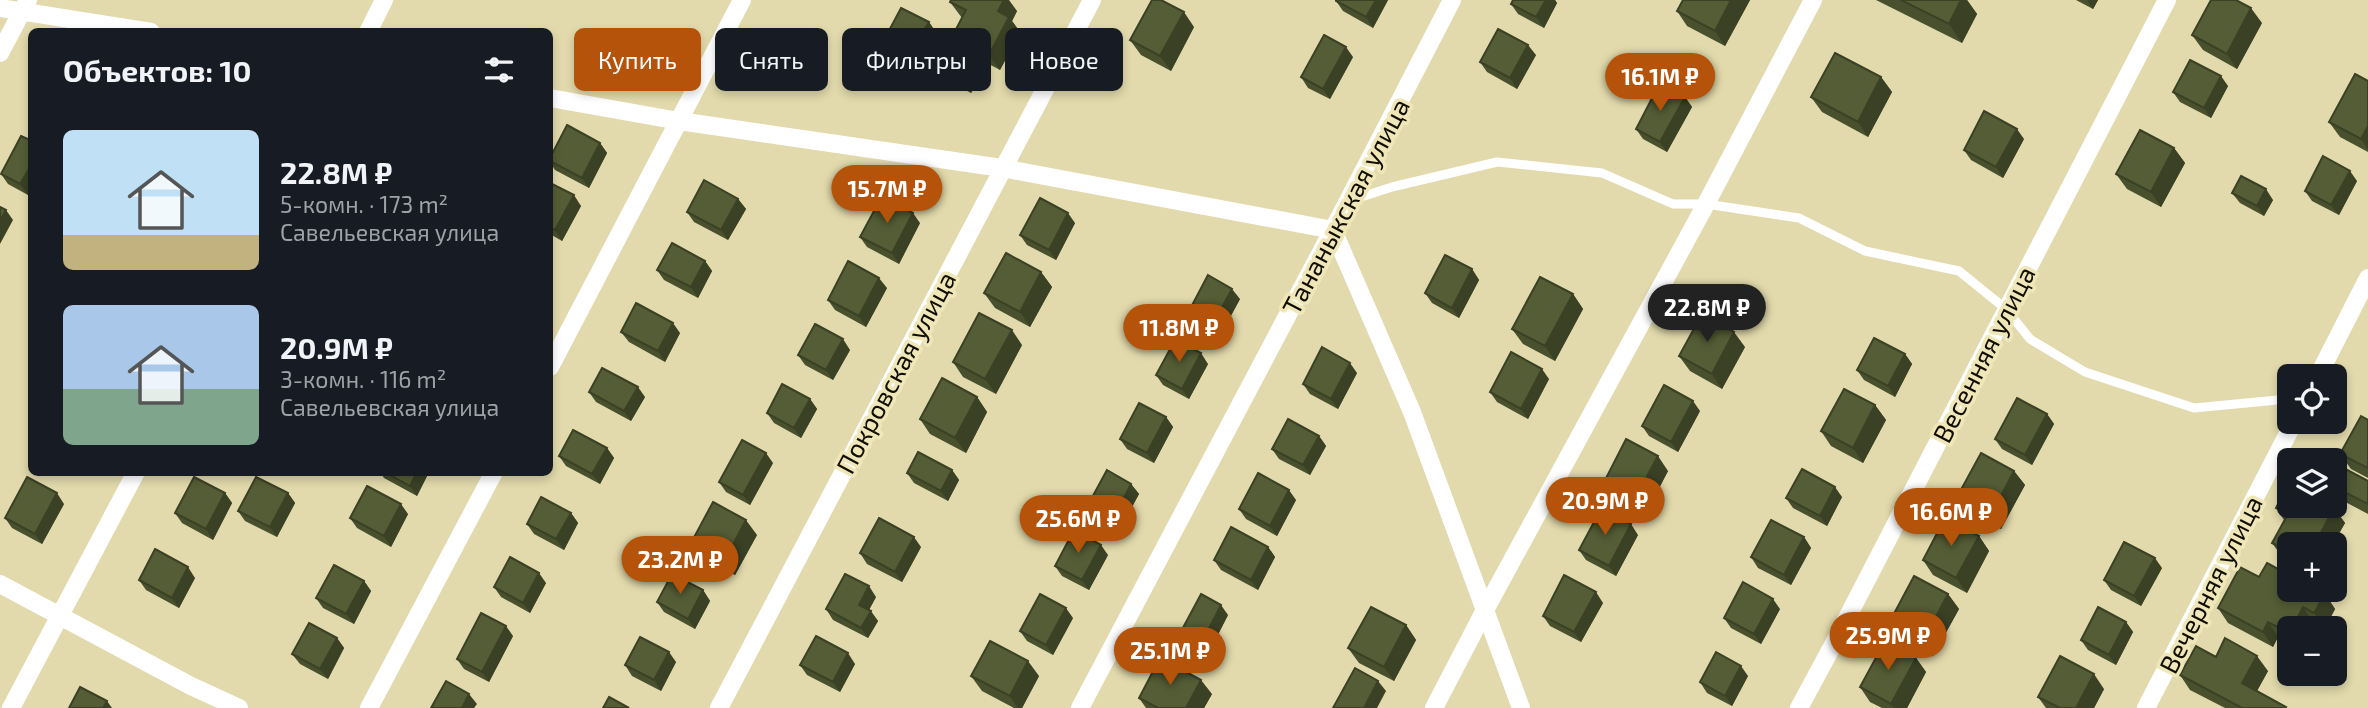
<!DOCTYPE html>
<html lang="ru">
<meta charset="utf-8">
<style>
body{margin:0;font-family:"Exo 2",sans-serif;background:#20242c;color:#f1f3f6;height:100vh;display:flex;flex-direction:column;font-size:26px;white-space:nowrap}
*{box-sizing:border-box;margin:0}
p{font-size:23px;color:#9ea1a6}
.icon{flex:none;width:38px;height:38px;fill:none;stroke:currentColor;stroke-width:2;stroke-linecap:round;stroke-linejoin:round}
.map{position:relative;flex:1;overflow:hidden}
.details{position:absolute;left:28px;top:28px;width:525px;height:448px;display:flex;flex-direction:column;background:#171b24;border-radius:10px;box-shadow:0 4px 10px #0003}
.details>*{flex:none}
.guide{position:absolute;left:574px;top:28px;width:665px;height:63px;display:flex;gap:14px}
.fabs{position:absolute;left:2277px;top:364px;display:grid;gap:14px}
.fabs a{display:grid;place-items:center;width:70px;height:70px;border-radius:10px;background:#171b24;box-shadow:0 4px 10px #0003;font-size:35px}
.price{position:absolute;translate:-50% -60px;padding:0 16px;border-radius:24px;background:#b45309;color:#fff;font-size:23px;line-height:46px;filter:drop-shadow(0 2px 4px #0008)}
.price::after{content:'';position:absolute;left:50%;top:42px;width:21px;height:16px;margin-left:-10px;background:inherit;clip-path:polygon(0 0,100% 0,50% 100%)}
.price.on{background:#222;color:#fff}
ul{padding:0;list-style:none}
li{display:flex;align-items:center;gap:21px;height:175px;padding:0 35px}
li span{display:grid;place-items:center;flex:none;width:196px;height:140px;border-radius:10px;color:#555}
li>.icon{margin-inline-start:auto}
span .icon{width:84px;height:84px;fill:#fffc;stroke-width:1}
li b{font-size:30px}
h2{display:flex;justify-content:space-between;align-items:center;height:84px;padding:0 35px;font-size:30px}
.tag{padding:0 24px;border-radius:10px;background:#171b24;box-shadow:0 4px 10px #0003;font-size:24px;line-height:63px}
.tag.on{background:#b45309;color:#fff}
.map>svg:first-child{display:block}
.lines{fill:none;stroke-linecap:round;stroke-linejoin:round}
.lane{stroke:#fff;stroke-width:9}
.street{stroke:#fff;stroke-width:18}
.wall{fill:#48502e}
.shaded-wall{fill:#3b4125}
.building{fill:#545d35;stroke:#3b4125;stroke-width:2}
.labels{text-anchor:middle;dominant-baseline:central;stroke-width:7;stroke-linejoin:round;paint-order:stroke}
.street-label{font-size:26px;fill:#100d01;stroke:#efe7b8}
</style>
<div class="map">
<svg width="2368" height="708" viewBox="0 0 2368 708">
<rect width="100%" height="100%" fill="#e2daac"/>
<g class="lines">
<polyline class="lane" points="1349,201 1392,187 1497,162 1602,173 1673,204 1706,204 1799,218 1865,251 1959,271 2006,309 2030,339 2085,372 2194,408 2289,399"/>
<g class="street">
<polyline points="0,8 151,32"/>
<polyline points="368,32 384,0"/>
<polyline points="0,53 28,0"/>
<polyline points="550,98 679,121 1002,168 1333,230 1412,412 1521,708"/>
<polyline points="550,367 742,0"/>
<polyline points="2318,376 2368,278"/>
<polyline points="0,584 191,686 239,708"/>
<polyline points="11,708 136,472"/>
<polyline points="369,708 494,472"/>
<polyline points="719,708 1092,0"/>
<polyline points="1080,708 1348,201 1452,0"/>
<polyline points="1434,708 1485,610 1706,204 1813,0"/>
<polyline points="1799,708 1833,645 2167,0"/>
<polyline points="2146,708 2294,422"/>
</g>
</g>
<g class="wall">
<polygon points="1336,0 1388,0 1373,28 1343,11 1336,1"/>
<polygon points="1513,0 1555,0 1557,3 1544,28 1518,14 1511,4"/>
<polygon points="1750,0 1725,46 1687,26 1677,11"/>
<polygon points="1876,0 1967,0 1977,14 1962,43"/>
<polygon points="2076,0 2098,0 2093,9"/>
<polygon points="950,2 1017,11 1012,21 1020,32 1000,70 963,50 953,35 962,18"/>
<polygon points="929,22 939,37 938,40 982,73 971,93 895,53 885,38"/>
<polygon points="2262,23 2237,69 2203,50 2192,35"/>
<polygon points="1194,27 1171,71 1141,55 1130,40"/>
<polygon points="1536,55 1517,89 1487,72 1480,62"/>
<polygon points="1353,57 1330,99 1308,88 1301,77"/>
<polygon points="1881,77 1892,92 1868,137 1822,112 1811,97"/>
<polygon points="2368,81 2368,152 2340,137 2329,122"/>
<polygon points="2228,86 2211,118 2180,102 2173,92"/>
<polygon points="1685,97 1692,107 1667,152 1643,139 1636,129"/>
<polygon points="2024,139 2003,178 1971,160 1964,150"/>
<polygon points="32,141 32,187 28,195 8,184 1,174"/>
<polygon points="600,143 607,153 589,188 555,170 550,162 550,158"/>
<polygon points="2174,148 2185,163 2161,207 2127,189 2116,174"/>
<polygon points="2357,181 2339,215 2312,201 2305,191"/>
<polygon points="550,189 581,206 562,241 550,234"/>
<polygon points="2232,193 2273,200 2264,216 2240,203"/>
<polygon points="738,199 746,209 728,240 694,222 687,212"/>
<polygon points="920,223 899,264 867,247 860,237"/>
<polygon points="1075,223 1056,260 1027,245 1020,235"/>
<polygon points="705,261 712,271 698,298 664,280 657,270"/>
<polygon points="1472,269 1479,280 1459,318 1432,303 1425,293"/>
<polygon points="1041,272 1052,287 1030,327 995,308 984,293"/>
<polygon points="887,288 866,327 835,310 828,300"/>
<polygon points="1573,294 1583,309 1555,361 1523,344 1512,329"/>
<polygon points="1240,299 1221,334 1196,321 1189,311"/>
<polygon points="621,332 680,333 665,362 629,342"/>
<polygon points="1022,345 996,394 963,377 953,362"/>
<polygon points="1745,347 1722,389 1690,371 1679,356"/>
<polygon points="850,350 833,380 805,365 798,355"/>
<polygon points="1905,354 1912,364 1895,397 1864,380 1857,370"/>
<polygon points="1208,364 1189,399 1163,385 1156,375"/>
<polygon points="1357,373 1338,409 1310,394 1303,384"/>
<polygon points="1549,379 1528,419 1497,402 1490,392"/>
<polygon points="589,392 645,397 631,421 596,402"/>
<polygon points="977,397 987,412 966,453 930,434 920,419"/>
<polygon points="810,399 817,409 801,438 774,423 767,413"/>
<polygon points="1875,405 1886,420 1863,463 1831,446 1821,431"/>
<polygon points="1700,411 1678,452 1649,436 1642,426"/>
<polygon points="2047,414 2054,424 2032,465 2002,449 1995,439"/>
<polygon points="1166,417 1173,427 1154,463 1127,449 1120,439"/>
<polygon points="2368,420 2368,478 2351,469 2340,454"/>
<polygon points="1319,436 1326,446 1310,475 1279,459 1272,449"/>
<polygon points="607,448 614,458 600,484 566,466 559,456"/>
<polygon points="773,463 750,505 726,492 719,482"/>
<polygon points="2334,463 2368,481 2368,514 2334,496"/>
<polygon points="952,470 959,480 948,501 914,483 907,473"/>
<polygon points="1668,471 1645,515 1613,499 1603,484"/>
<polygon points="2014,471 2025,485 2001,529 1968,512 1957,497"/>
<polygon points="380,472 429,472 417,496 384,478"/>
<polygon points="1131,484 1139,494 1121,527 1096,514 1089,503"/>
<polygon points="225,493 232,503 213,540 182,523 175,513"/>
<polygon points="288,493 295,503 277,537 245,521 238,511"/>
<polygon points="1842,497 1827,526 1793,508 1786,498"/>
<polygon points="1296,500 1277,536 1246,519 1239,509"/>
<polygon points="64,504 42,544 12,528 5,518"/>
<polygon points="2276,508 2334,508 2345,523 2333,544 2289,544 2289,561 2283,558 2272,543 2284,520"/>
<polygon points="571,513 578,523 564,550 534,534 527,524"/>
<polygon points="408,514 391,547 357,528 350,518"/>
<polygon points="757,535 735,575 702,558 691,543"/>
<polygon points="1638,535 1616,576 1586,560 1579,550"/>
<polygon points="1979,536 1989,551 1967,593 1933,575 1923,560"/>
<polygon points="1804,537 1811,548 1791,585 1758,568 1751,557"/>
<polygon points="921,547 902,582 867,564 860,553"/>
<polygon points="1268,547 1275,557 1258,590 1221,570 1214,560"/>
<polygon points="1108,555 1089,590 1062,576 1055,566"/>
<polygon points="2162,568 2141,606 2111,590 2104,580"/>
<polygon points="2259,577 2325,594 2335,609 2325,628 2313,622 2289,628 2289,643 2278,637 2273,647 2228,623 2218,608"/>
<polygon points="195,578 179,608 146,590 139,580"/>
<polygon points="364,581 371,591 354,624 323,608 316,598"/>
<polygon points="546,583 530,613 501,597 494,587"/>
<polygon points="703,590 710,601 695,629 664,612 657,602"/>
<polygon points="1948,594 1959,609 1933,656 1900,638 1889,623"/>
<polygon points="876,597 869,610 878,621 868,638 833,620 826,609"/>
<polygon points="1603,603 1581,642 1550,626 1543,616"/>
<polygon points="1780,609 1761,644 1731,628 1724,618"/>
<polygon points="1228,615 1206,658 1185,647 1178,637"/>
<polygon points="1073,618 1053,655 1027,641 1020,631"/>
<polygon points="2126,622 2133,632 2116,665 2088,650 2081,640"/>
<polygon points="1406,625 1416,640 1394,681 1359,663 1348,648"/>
<polygon points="513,636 489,682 464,669 457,659"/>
<polygon points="337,638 344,648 328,679 300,664 292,654"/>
<polygon points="1916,658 1926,672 1907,708 1882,708 1870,702 1860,687"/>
<polygon points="676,662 661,691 632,676 625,665"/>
<polygon points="855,664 840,692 807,675 800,665"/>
<polygon points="2268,671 2257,691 2287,708 2225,708 2190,690 2180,675"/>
<polygon points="971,676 1039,676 1022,708 1014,708 982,691"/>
<polygon points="1748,676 1732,706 1707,693 1700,682"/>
<polygon points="2104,689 2094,708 2046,708 2038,697"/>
<polygon points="1212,694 1204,708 1146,708 1139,698"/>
</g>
<g class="shaded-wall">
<polygon points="1004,0 1009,0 1017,11 1012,21 1020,32 1000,70 989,55 998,11"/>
<polygon points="1376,0 1388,0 1373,28 1366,17"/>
<polygon points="1546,0 1555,0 1557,3 1544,28 1536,17"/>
<polygon points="1731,0 1750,0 1725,46 1715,31"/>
<polygon points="1961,0 1967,0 1977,14 1962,43 1949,24"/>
<polygon points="2087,0 2098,0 2093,9"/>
<polygon points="2251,8 2262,23 2237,69 2227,54"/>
<polygon points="1184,12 1194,27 1171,71 1160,56"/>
<polygon points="929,22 939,37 934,47 923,32"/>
<polygon points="1528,45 1536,55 1517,89 1510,78"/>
<polygon points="1346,47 1353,57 1330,99 1323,89"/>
<polygon points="971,58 982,73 971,93 961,78"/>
<polygon points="2221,76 2228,86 2211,118 2204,108"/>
<polygon points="1881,77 1892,92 1868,137 1858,122"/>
<polygon points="1685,97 1692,107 1667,152 1660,142"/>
<polygon points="2368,126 2368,149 2361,139"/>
<polygon points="2017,129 2024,139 2003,178 1996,167"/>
<polygon points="600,143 607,153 589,188 582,178"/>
<polygon points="2174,148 2185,163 2161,207 2151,192"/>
<polygon points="32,164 32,187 28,195 20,184"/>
<polygon points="2350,171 2357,181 2339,215 2331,205"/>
<polygon points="2266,189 2273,200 2264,216 2257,206"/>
<polygon points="574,195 581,206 562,241 555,230"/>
<polygon points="738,199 746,209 728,240 721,230"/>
<polygon points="6,210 13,220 0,244 0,221"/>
<polygon points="913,213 920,223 899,264 892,253"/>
<polygon points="1068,213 1075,223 1056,260 1049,250"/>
<polygon points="705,261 712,271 698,298 691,287"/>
<polygon points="1472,269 1479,280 1459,318 1452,308"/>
<polygon points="1041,272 1052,287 1030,327 1020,312"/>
<polygon points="879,278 887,288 866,327 859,316"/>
<polygon points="1232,289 1240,299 1221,334 1213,324"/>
<polygon points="1573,294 1583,309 1555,361 1545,346"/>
<polygon points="673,323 680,333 665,362 658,351"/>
<polygon points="1012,330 1022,345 996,394 985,379"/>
<polygon points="1734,332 1745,347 1722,389 1712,374"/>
<polygon points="843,339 850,350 833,380 826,370"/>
<polygon points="1201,353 1208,364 1189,399 1182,389"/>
<polygon points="1905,354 1912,364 1895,397 1888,386"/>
<polygon points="1350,363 1357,373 1338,409 1331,399"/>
<polygon points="1542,369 1549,379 1528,419 1521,409"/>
<polygon points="638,387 645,397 631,421 624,411"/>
<polygon points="977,397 987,412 966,453 955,438"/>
<polygon points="810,399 817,409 801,438 794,428"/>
<polygon points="1693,401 1700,411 1678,452 1671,442"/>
<polygon points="1875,405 1886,420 1863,463 1853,448"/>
<polygon points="2047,414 2054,424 2032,465 2025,455"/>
<polygon points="1166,417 1173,427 1154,463 1147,453"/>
<polygon points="1319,436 1326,446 1310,475 1303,465"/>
<polygon points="607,448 614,458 600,484 592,474"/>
<polygon points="766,453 773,463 750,505 743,495"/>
<polygon points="1658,456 1668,471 1645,515 1634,500"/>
<polygon points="952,470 959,480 948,501 941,491"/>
<polygon points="2014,471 2025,485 2001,529 1991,515"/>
<polygon points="417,472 429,472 417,496 410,486"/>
<polygon points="1131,484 1139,494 1121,527 1114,517"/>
<polygon points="1835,487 1842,497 1827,526 1820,516"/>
<polygon points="1289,490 1296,500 1277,536 1270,526"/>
<polygon points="57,493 64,504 42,544 35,534"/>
<polygon points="225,493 232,503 213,540 206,529"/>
<polygon points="288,493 295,503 277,537 270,527"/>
<polygon points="401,504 408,514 391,547 384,536"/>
<polygon points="2334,508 2345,523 2333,544 2315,544"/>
<polygon points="571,513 578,523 564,550 556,539"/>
<polygon points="746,520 757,535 735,575 724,561"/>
<polygon points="1631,524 1638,535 1616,576 1609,566"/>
<polygon points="1979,536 1989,551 1967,593 1956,578"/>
<polygon points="914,537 921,547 902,582 895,572"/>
<polygon points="1804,537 1811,548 1791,585 1784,575"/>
<polygon points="1101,545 1108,555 1089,590 1082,580"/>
<polygon points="1268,547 1275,557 1258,590 1251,580"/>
<polygon points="2155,558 2162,568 2141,606 2134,596"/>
<polygon points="188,567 195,578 179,608 172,598"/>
<polygon points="539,573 546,583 530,613 523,603"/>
<polygon points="364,581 371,591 354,624 346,614"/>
<polygon points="869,586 876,597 866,615 859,605"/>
<polygon points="703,590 710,601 695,629 688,619"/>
<polygon points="1596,592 1603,603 1581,642 1574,632"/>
<polygon points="1948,594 1959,609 1933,656 1923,641"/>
<polygon points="2325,594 2335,609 2325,628 2314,613"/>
<polygon points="1773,599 1780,609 1761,644 1754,634"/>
<polygon points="1221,605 1228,615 1206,658 1199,648"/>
<polygon points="2303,607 2313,622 2310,628 2292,628"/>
<polygon points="1066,608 1073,618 1053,655 1046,645"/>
<polygon points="871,611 878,621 868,638 861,628"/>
<polygon points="2126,622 2133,632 2116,665 2109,655"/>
<polygon points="2268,622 2278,637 2273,647 2263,632"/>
<polygon points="1406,625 1416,640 1394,681 1384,667"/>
<polygon points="506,626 513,636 489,682 482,672"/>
<polygon points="337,638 344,648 328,679 320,669"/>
<polygon points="669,652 676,662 661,691 654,680"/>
<polygon points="848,653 855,664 840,692 833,682"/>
<polygon points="2257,656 2268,671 2253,698 2242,683"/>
<polygon points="1916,658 1926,672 1907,708 1894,708 1891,704"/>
<polygon points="1028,661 1039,676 1022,708 1018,708 1010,696"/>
<polygon points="1741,666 1748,676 1732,706 1725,696"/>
<polygon points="2094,674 2104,689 2094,708 2076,708"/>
<polygon points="1201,680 1212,694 1204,708 1186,708"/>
<polygon points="1378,681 1386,691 1377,708 1364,708"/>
<polygon points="469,694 477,704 474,708 462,708"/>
<polygon points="107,701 112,708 103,708"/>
</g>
<g class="building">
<polygon points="951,0 1004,0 998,11 1009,17 989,55 953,35 966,10 950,2"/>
<polygon points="1152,0 1161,0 1184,12 1160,56 1130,40"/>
<polygon points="1336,0 1376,0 1366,17 1336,1"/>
<polygon points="1513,0 1546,0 1536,17 1511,4"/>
<polygon points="1683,0 1731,0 1715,31 1677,11"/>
<polygon points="1901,0 1961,0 1949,24"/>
<polygon points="2211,0 2236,0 2251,8 2227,54 2192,35"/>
<polygon points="901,8 929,22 923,32 971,58 961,78 885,38"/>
<polygon points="1498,29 1528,45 1510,78 1480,62"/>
<polygon points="1324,35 1346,47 1323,89 1301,77"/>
<polygon points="1835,53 1881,77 1858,122 1811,97"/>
<polygon points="2190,60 2221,76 2204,108 2173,92"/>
<polygon points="2355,74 2368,81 2368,126 2361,139 2329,122"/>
<polygon points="1660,83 1685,97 1660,142 1636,129"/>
<polygon points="1984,111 2017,129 1996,167 1964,150"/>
<polygon points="567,125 600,143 582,178 550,161 550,158"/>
<polygon points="2140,130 2174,148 2151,192 2116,174"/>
<polygon points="21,136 32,141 32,164 20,184 1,174"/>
<polygon points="2323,156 2350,171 2331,205 2305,191"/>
<polygon points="2241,176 2266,189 2257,206 2232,193"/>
<polygon points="704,180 738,199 721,230 687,212"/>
<polygon points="552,184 574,195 555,230 550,228 550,189"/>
<polygon points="882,196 913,213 892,253 860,237"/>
<polygon points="1040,198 1068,213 1049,250 1020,235"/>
<polygon points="0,207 6,210 0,221"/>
<polygon points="672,243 705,261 691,287 657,270"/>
<polygon points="1006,253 1041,272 1020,312 984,293"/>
<polygon points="1445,255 1472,269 1452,308 1425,293"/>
<polygon points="848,261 879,278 859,316 828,300"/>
<polygon points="1208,275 1232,289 1213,324 1189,311"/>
<polygon points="1540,277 1573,294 1545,346 1512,329"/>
<polygon points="636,303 673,323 658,351 621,332"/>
<polygon points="979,313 1012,330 985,379 953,362"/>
<polygon points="1702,314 1734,332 1712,374 1679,356"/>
<polygon points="815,324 843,339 826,370 798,355"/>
<polygon points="1874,338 1905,354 1888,386 1857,370"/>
<polygon points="1175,340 1201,353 1182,389 1156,375"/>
<polygon points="1322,347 1350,363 1331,399 1303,384"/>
<polygon points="1511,352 1542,369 1521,409 1490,392"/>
<polygon points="602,368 638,387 624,411 589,392"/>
<polygon points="942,378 977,397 955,438 920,419"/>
<polygon points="782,384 810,399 794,428 767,413"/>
<polygon points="1664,385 1693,401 1671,442 1642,426"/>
<polygon points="1844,389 1875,405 1853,448 1821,431"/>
<polygon points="2017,398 2047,414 2025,455 1995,439"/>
<polygon points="1139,403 1166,417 1147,453 1120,439"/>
<polygon points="2361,416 2368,420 2368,468 2340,454"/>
<polygon points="1288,419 1319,436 1303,465 1272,449"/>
<polygon points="573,430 607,448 592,474 559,456"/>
<polygon points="1626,439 1658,456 1634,500 1603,484"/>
<polygon points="742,440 766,453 743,495 719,482"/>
<polygon points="918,452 952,470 941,491 907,473"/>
<polygon points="1981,453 2014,471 1991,515 1957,497"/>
<polygon points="2334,463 2368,481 2368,504 2334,487"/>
<polygon points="1802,469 1835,487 1820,516 1786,498"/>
<polygon points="1107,470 1131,484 1114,517 1089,503"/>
<polygon points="385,472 417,472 410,486"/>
<polygon points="1258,473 1289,490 1270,526 1239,509"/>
<polygon points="27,477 57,493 35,534 5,518"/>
<polygon points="194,477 225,493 206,529 175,513"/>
<polygon points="256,477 288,493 270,527 238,511"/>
<polygon points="2288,484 2289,506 2330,506 2334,508 2315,544 2289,544 2289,551 2272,543 2288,514 2276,508"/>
<polygon points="367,486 401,504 384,536 350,518"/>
<polygon points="541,497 571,513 556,539 527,524"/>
<polygon points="713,502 746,520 724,561 691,543"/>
<polygon points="1601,509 1631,524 1609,566 1579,550"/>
<polygon points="879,518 914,537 895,572 860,553"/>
<polygon points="1945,518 1979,536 1956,578 1923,560"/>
<polygon points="1771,520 1804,537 1784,575 1751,557"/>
<polygon points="1231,527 1268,547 1251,580 1214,560"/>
<polygon points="1074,530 1101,545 1082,580 1055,566"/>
<polygon points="2124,542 2155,558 2134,596 2104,580"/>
<polygon points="155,549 188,567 172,598 139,580"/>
<polygon points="510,557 539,573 523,603 494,587"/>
<polygon points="2267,563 2289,575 2289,590 2317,590 2325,594 2314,613 2303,607 2292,628 2289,628 2289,633 2268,622 2263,632 2218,608 2240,567 2259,577"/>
<polygon points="334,565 364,581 346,614 316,598"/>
<polygon points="672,574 703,590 688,619 657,602"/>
<polygon points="845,574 869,586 859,605 871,611 861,628 826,609"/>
<polygon points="1564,575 1596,592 1574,632 1543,616"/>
<polygon points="1914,576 1948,594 1923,641 1889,623"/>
<polygon points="1743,582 1773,599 1754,634 1724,618"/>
<polygon points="1040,594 1066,608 1046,645 1020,631"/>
<polygon points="1201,594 1221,605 1199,648 1178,637"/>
<polygon points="1371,607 1406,625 1384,667 1348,648"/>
<polygon points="2098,607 2126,622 2109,655 2081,640"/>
<polygon points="481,613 506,626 482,672 457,659"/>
<polygon points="309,623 337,638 320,669 292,654"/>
<polygon points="816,636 848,653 833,682 800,665"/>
<polygon points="640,637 669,652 654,680 625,665"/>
<polygon points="2225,638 2257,656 2242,683 2286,707 2285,708 2242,708 2180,675 2196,646 2216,657"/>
<polygon points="990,641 1028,661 1010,696 971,676"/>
<polygon points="1885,641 1916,658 1891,704 1860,687"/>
<polygon points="1716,652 1741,666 1725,696 1700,682"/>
<polygon points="2060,656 2094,674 2076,708 2060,708 2038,697"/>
<polygon points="1160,658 1201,680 1186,708 1158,708 1139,698"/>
<polygon points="1355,668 1378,681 1364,708 1333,708"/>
<polygon points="446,681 469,694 462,708 431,708"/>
<polygon points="80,687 107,701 103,708 69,708"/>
<polygon points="609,697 629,708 603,708"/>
</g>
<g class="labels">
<g class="street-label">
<text transform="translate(1345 206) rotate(-62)">Тананыкская улица</text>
<text transform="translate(1983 354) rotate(-63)">Весенняя улица</text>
<text transform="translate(895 372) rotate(-62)">Покровская улица</text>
<text transform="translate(2210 584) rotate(-63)">Вечерняя улица</text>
</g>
</g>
</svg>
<div class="fabs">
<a><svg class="icon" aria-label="locate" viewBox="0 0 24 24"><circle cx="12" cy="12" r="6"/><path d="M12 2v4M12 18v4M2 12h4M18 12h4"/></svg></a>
<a><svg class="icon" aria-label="layers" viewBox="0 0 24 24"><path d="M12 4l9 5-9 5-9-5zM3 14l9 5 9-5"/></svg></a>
<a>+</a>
<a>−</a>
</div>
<b class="price" style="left:1660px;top:113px">16.1M ₽</b>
<b class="price" style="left:887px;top:225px">15.7M ₽</b>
<b class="price on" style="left:1707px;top:344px">22.8M ₽</b>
<b class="price" style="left:1179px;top:364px">11.8M ₽</b>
<b class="price" style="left:1605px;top:537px">20.9M ₽</b>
<b class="price" style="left:1951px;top:548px">16.6M ₽</b>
<b class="price" style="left:1078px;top:555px">25.6M ₽</b>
<b class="price" style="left:680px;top:596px">23.2M ₽</b>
<b class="price" style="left:1888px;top:672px">25.9M ₽</b>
<b class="price" style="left:1170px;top:687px">25.1M ₽</b>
<div class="guide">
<a class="tag on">Купить</a>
<a class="tag">Снять</a>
<a class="tag">Фильтры</a>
<a class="tag">Новое</a>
</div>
<section class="details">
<h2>Объектов: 10<svg class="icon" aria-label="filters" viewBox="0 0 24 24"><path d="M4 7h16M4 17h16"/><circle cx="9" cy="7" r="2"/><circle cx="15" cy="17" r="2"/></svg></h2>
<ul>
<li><span style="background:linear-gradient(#bfe0f5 75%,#c2b280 0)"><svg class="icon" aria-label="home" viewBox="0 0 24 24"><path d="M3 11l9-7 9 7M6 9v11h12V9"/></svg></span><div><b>22.8M ₽</b><p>5-комн. · 173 m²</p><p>Савельевская улица</p></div></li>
<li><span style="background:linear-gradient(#a9c7e8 60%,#7fa58c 0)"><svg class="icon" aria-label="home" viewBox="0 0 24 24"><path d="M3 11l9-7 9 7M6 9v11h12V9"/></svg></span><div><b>20.9M ₽</b><p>3-комн. · 116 m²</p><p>Савельевская улица</p></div></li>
</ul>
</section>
</div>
